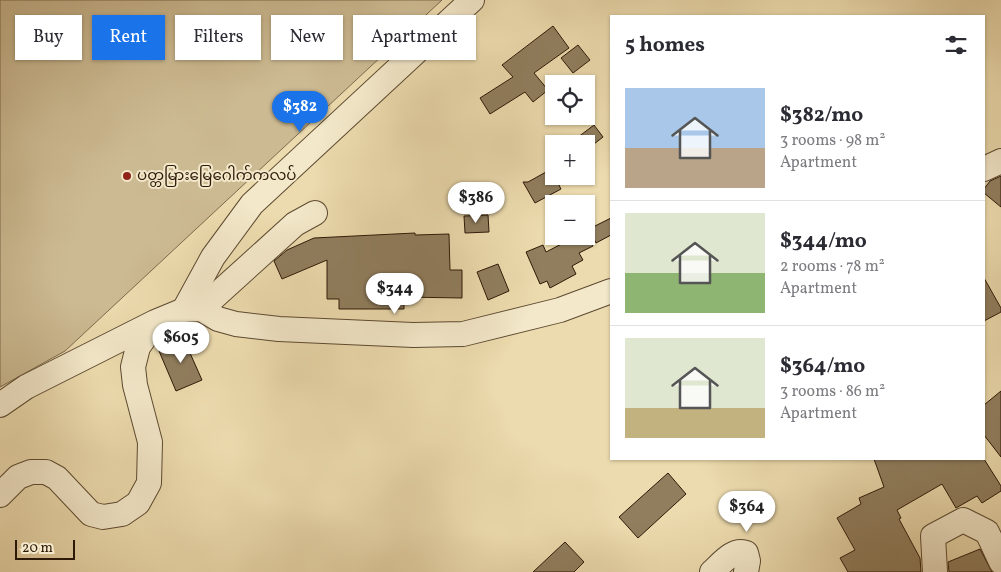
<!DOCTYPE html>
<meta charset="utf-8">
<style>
body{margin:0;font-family:Vollkorn,"Noto Sans Myanmar",serif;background:#f7f7f7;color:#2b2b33;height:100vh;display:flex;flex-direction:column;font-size:19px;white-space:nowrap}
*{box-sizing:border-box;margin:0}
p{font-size:16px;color:#7c7c81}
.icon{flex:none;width:28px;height:28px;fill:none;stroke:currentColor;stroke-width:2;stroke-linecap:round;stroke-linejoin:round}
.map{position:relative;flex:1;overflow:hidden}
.drawer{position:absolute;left:610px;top:15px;width:375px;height:445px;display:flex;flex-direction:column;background:#fff;border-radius:0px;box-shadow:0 1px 4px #0004}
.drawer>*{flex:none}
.hud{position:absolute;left:15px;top:15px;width:475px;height:45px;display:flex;gap:10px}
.controls{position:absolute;left:545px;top:75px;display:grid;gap:10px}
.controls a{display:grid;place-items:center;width:50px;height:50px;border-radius:0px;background:#fff;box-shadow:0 1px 4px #0004;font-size:25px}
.scale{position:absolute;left:15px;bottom:12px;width:60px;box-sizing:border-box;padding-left:5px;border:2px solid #2d1907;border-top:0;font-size:14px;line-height:18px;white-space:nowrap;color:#2d1907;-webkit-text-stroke:4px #f3e8ca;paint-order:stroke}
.price{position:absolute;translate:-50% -42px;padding:0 11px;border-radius:18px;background:#fff;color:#222;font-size:16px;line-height:32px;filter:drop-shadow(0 1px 2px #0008)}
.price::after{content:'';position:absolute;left:50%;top:30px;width:15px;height:11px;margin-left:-8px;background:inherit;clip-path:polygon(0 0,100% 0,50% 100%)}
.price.current{background:#1a73e8;color:#fff}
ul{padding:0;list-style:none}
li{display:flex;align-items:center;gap:15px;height:125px;padding:0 15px}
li+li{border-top:1px solid #e1e1e2}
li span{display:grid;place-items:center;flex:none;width:140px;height:100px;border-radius:0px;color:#555}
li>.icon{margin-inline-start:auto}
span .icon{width:60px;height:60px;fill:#fffc;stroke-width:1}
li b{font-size:21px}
h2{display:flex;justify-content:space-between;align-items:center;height:60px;padding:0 15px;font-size:21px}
.tag{padding:0 18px;border-radius:0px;background:#fff;box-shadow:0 1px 4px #0004;font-size:18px;line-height:45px}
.tag.current{background:#1a73e8;color:#fff}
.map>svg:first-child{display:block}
.green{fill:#ccba92;stroke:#7c6a4c}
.building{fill:#907e5e;stroke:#2d1907}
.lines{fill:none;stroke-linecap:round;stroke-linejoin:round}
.minor-casing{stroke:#5d4a31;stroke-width:26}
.minor{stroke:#f3e8ca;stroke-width:24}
.poi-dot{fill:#8f2418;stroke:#f3e8ca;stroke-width:2}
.labels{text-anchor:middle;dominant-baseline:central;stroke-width:4;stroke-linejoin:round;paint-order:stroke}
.poi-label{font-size:15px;fill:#2d1907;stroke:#f3e8ca;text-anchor:start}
</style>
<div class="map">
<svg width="1001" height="572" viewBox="0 0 1001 572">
<rect width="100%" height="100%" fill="#ecdbae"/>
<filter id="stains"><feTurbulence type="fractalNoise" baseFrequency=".004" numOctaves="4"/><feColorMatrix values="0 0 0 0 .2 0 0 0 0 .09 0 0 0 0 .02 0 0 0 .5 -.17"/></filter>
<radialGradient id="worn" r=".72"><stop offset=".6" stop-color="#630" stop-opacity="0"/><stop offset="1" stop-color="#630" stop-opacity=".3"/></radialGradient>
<polygon class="green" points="0,0 442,0 65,351 0,387"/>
<g class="building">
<polygon points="553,26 569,48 534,73 548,90 533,102 525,92 490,114 480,98 513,77 502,65"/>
<polygon points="578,45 590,60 573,73 561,58"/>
<polygon points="594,125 603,137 594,144 569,144"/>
<polygon points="546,172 552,172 561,189 535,203 523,182 528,182"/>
<polygon points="1001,176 1001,207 984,193 984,189 990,181"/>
<polygon points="488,215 489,232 465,233 464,216"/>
<polygon points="611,218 611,235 596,243 589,229"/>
<polygon points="415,233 415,235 449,234 450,270 462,270 462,298 404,297 404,309 339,309 339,299 327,299 327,260 282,279 274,261 287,250 314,238"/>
<polygon points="586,234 593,246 579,253 583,260 572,266 576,274 550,288 547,281 540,284 526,252 543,245 546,252 577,236 586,236"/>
<polygon points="498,264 509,291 488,300 477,272"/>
<polygon points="984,278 1001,308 1001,312 984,321"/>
<polygon points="187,337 192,353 190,353 202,380 176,391 159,351 171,346 170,342"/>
<polygon points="1001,391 1001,457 984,435 984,405"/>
<polygon points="874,459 984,459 1001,486 1001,491 982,503 977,496 956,508 942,484 897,510 901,518 899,519 920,558 921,572 848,572 840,558 855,550 837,518 861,504 859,498 884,487"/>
<polygon points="668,473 686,494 638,538 619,517"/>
<polygon points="565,542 584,562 574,572 533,572"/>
<polygon points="980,549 992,572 949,572 948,562"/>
</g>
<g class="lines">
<g class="minor-casing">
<g id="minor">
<polyline points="984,169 1001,161"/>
<polyline points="201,309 295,224 315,213"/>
<polyline points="184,310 213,257 252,204 472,0"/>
<polyline points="0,405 26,387 155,322 184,310 201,309 218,319 236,324 279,329 413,335 463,334 560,310 611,291"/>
<polyline points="0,495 18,477 31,472 46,472 57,478 91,514 103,517 122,514 138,503 149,483 150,442 135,385 133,367 138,347 155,323"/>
<path d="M712,572C721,564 733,548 746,553L748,561L746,572"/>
<polyline points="935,572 933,536 963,520 987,532 1001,562"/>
</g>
</g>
<use href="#minor" class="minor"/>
</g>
<circle class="poi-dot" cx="127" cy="176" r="5"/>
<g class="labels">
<g class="poi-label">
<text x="137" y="176">ပတ္တမြားမြေဂေါက်ကလပ်</text>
</g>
</g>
<rect width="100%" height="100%" filter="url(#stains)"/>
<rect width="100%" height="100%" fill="url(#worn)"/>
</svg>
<div class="controls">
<a><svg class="icon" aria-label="locate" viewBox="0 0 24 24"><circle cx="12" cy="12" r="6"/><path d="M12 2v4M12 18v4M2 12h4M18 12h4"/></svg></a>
<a>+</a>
<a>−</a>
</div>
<div class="scale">20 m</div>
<b class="price current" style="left:300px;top:133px">$382</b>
<b class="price" style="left:476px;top:224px">$386</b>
<b class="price" style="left:395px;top:315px">$344</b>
<b class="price" style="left:181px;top:364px">$605</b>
<b class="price" style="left:747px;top:533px">$364</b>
<div class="hud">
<a class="tag">Buy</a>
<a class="tag current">Rent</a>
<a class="tag">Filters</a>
<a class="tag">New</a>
<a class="tag">Apartment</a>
</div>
<section class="drawer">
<h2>5 homes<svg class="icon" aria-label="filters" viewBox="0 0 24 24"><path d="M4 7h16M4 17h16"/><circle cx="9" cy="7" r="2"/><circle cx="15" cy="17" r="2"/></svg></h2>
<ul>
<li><span style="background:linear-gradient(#a9c7e8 60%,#b9a48a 0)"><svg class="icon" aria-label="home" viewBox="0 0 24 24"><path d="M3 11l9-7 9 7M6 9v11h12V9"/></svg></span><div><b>$382/mo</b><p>3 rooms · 98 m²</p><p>Apartment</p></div></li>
<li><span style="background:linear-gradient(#dfe7d0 60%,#8fb573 0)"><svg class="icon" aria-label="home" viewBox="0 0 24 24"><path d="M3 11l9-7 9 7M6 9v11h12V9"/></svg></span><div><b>$344/mo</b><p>2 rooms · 78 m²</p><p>Apartment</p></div></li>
<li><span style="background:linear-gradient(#dfe7d0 70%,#c2b280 0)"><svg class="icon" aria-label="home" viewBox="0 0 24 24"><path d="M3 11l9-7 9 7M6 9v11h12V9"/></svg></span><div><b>$364/mo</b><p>3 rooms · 86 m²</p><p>Apartment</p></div></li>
</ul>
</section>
</div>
